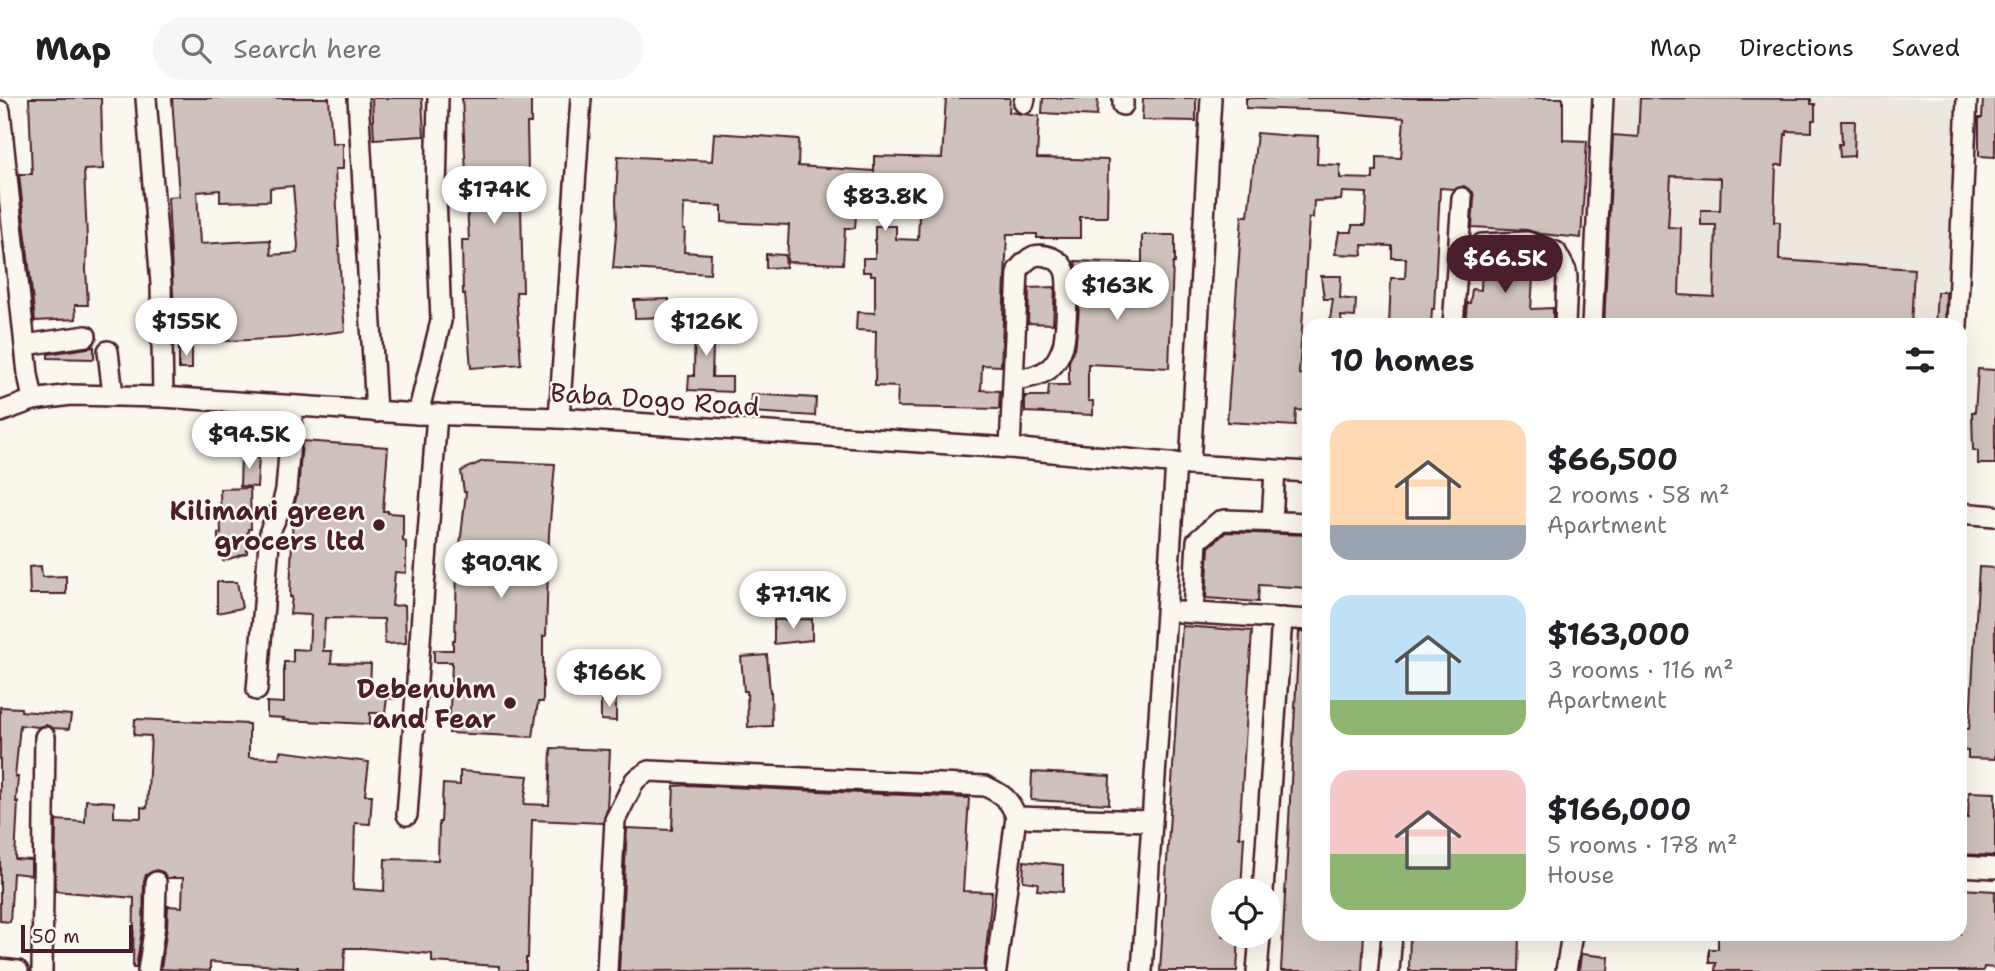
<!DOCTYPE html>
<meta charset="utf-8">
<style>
body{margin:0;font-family:"Shantell Sans",sans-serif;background:#f6f6f6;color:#202124;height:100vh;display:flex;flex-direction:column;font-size:26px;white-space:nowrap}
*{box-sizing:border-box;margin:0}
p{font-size:23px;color:#757577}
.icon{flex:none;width:38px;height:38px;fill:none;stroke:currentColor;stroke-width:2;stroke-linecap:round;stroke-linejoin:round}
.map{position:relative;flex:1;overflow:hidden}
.drawer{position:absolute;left:1302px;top:220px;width:665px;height:623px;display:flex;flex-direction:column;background:#fff;border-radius:21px;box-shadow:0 7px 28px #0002}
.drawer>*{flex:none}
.tools{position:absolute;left:1211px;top:780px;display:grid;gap:14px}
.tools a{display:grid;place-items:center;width:70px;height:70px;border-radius:50%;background:#fff;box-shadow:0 7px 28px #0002;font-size:35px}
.scale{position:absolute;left:21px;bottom:18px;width:112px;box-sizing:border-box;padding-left:7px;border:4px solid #4a1f2b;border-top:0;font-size:19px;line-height:24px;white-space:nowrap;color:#4a1f2b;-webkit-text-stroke:5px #fbf7ec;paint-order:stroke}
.price{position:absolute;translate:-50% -60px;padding:0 16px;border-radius:24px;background:#fff;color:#222;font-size:23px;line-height:46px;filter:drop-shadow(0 2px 4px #0008)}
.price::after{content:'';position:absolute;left:50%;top:42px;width:21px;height:16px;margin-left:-10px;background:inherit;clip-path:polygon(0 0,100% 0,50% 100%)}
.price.active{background:#4a1f2b;color:#fff}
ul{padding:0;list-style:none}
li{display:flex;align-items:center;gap:21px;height:175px;padding:0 28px}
li span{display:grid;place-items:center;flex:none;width:196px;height:140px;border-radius:21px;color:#555}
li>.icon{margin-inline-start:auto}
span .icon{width:84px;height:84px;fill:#fffc;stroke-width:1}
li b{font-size:30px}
h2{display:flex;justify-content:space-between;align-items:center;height:84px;padding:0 28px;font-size:30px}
header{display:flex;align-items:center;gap:42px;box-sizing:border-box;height:98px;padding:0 35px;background:#fff;border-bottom:2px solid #e0e0e0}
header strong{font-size:33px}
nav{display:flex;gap:38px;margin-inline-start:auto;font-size:24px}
.search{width:490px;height:63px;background:#f6f6f6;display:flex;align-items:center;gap:18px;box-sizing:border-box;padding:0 24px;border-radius:38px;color:#757577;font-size:26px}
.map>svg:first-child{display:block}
.built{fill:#eee7de}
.building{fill:#cfc2bc;stroke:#4a1f2b;stroke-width:2;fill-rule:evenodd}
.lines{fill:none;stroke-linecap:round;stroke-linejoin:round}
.minor-casing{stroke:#4a1f2b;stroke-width:24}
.minor{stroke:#fbf7ec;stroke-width:19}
.poi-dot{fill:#4a1f2b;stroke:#fbf7ec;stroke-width:2.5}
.labels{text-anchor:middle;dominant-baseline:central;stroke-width:5;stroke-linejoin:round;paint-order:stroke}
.street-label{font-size:26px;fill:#4a1f2b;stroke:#fbf7ec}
.poi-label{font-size:26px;font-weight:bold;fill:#4a1f2b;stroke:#fbf7ec;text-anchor:end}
</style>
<header>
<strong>Map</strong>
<div class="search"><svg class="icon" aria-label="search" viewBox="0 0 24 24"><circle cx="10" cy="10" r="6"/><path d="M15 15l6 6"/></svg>Search here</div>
<nav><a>Map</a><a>Directions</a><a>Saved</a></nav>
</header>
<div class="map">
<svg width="1995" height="873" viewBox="0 0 1995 873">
<rect width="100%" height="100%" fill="#fbf7ec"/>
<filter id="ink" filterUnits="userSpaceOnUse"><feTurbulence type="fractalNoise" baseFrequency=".0143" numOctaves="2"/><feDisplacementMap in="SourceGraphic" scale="14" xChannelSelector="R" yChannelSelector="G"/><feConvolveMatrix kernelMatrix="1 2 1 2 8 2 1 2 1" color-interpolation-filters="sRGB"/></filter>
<g filter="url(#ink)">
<polygon class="built" points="1595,0 1962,0 1953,227 1580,228"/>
<g class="building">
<polygon points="29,0 101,0 103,71 84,72 87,141 86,171 88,207 75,207 76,221 35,223 19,76 32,76"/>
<path d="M172,0H329L332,45H343V71H335L341,189L345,233L288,240L205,244L203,213L174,215L168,99L179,98ZM293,88L298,147L297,155L271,157L270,142L200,146L197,94L220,92V104L270,103V90Z"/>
<polygon points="372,0 422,0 424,38 374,41"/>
<polygon points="462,0 531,0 531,25 527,25 528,74 525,74 523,109 521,109 523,194 516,194 521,266 471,270 465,196 463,196 462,142 469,142 467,107 468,75 466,75"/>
<polygon points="946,0 1010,0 1009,14 1039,18 1037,60 1108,62 1107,119 1080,119 1080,140 1037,140 1037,136 1007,136 1001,268 982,267 981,292 1000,293 999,311 897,309 898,289 875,288 876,233 856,232 857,214 875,215 875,177 871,177 871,174 863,174 863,160 875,160 875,128 896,128 896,141 918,142 920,92 858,91 855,130 845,130 843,166 787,164 789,127 722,124 722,108 684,106 683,131 685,132 684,154 711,156 710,176 613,170 617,126 616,103 618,58 712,63 714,35 799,41 798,68 874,73 874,58 942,60"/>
<polygon points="1043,0 1098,0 1097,18 1042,15"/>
<polygon points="1143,0 1196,0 1196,23 1142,22"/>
<polygon points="1246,0 1563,0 1563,42 1587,43 1581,140 1541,136 1527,132 1472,129 1474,101 1473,94 1464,88 1454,91 1440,90 1434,211 1432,211 1431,228 1389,228 1391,180 1405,180 1406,160 1392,160 1392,148 1362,147 1363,157 1335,156 1339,134 1352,134 1352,127 1365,127 1367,95 1342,94 1341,102 1314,103 1313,120 1309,120 1299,276 1309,277 1309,313 1296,312 1295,328 1227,324 1242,118 1248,118 1257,35 1293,38 1293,37 1318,38 1317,66 1340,67 1340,80 1373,81 1373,73 1377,73 1377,59 1401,60 1404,20 1335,14 1335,13 1246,10"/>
<path d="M1640,0L1811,1V6H1815V22H1812V34L1787,33V37L1785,36L1783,67H1776L1774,124H1780L1779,162L1914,171L1911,228H1604L1613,37L1638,39ZM1671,78L1721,80L1720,112H1701V127H1716L1714,199L1679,197L1681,130L1668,129Z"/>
<polygon points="1983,0 1995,0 1995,59 1979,58 1979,20 1982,20"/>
<polygon points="1841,23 1855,23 1854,58 1840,59 1839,46 1842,46"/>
<polygon points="1142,137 1175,137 1175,165 1173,165 1169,270 1088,266 1088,303 1093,303 1093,317 1025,314 1025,298 1048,298 1049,287 1069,287 1069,264 1076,244 1079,210 1078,178 1075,163 1142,165"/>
<polygon points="1471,150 1477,157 1501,157 1496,163 1534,164 1531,211 1553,210 1553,228 1529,228 1504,224 1504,228 1465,228 1467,205 1470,205 1472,191 1481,192 1482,165 1470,165"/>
<polygon points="766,156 785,157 786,169 766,170"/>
<polygon points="1321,178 1341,178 1340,200 1356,202 1355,219 1341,218 1342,228 1329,228 1333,201 1324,201"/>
<polygon points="1055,189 1053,226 1028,225 1029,190"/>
<polygon points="1937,194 1946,194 1945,228 1935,228"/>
<polygon points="669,201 669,219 635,220 634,202"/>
<polygon points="695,214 714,215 712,279 732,279 732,294 688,292 689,278 694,278"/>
<polygon points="94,249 94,261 48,260 48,256"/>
<rect x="179" y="250" width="13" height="21"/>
<polygon points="1978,271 1995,272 1995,366 1978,366 1978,353 1973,352 1972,314 1975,314"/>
<polygon points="751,296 816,300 815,318 750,314"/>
<polygon points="302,343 388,349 383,413 388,413 388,415 403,416 403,443 406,444 406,475 395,474 392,508 405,507 406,545 385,546 384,521 325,520 323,553 332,553 331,565 371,566 370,590 401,588 402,597 396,601 387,600 385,615 370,615 370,626 283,622 284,620 267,619 267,604 284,605 284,564 293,564 293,551 309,552 311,517 290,516 292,499 290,499 293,411 298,393"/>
<polygon points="241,358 259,359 257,389 240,388"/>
<polygon points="483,363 555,366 549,435 546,538 543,538 543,604 538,604 533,639 449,635 452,564 434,564 434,552 453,552 453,542 455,542 457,474 466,394 464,394 461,373"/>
<polygon points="250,390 251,431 248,431 247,455 223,463 218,449 218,435 221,436 220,391"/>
<polygon points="1226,434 1309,437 1309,490 1259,487 1258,504 1206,500 1209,449"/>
<polygon points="41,468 42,479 66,478 66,496 30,496 29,469"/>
<polygon points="1979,469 1995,470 1995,661 1968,660 1968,653 1960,652 1960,630 1969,631 1970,623"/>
<polygon points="217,484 237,484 242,510 217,515"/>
<polygon points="812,521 812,542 774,546 774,522"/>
<polygon points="1182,528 1252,533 1239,739 1244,739 1241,793 1223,793 1223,838 1239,838 1237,873 1160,873"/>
<polygon points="1299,534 1309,534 1309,836 1364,836 1362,873 1281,873"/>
<polygon points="767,557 770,594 771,594 772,628 748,629 747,593 744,593 741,559"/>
<polygon points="601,600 616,600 616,623 601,622"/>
<polygon points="0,609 21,610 21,613 71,617 69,631 53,630 46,627 38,629 20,627 15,679 18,679 16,704 18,704 15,761 31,762 31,777 13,775 10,824 0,823"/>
<polygon points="135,621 249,626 249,659 279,660 280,653 369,664 365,697 372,697 370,726 355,725 353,791 384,793 385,761 438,762 439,724 441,724 443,686 460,687 460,673 528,678 524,706 549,707 551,650 610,652 607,710 603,725 532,722 528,860 526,860 526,873 499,873 499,868 432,864 432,856 364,850 345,850 344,873 298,873 298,869 210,864 210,873 161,871 167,829 168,808 182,809 183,780 167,780 163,774 156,772 146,777 144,783 143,826 136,870 133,870 134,800 55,793 56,722 85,724 86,702 114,704 114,719 141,720 141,709 147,710 151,638 134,637"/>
<polygon points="1032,674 1110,678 1109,706 1031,702"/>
<polygon points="687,687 969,700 963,793 992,794 984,872 619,873 627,730 672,732 674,688"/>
<polygon points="1969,694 1995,695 1995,758 1960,756 1960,719 1968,720"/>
<polygon points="1024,763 1063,767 1063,794 1037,792 1038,785 1023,783"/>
<polygon points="1960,791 1995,793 1995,870 1984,869 1983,873 1715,873 1716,865 1709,865 1709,851 1718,851 1718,836 1960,836"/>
<polygon points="1410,836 1519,836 1518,873 1409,873"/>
<polygon points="1581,856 1609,859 1608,873 1579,873"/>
</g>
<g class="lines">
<g class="minor-casing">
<g id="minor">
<polyline points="146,0 161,186 163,299"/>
<polyline points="358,0 376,314"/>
<polyline points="1024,5 1025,0"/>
<polyline points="1123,7 1123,0"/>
<polyline points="0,13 28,276 33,302"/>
<polyline points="1482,146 1527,144 1556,154 1566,173 1567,180 1565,228"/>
<polyline points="1453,228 1462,100"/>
<polyline points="1592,228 1603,0"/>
<polyline points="1957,228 1967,0"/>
<polyline points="25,247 86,238"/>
<polyline points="108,253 113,297"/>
<polyline points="0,314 33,302 71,297 163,299 418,316 559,320 1010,350 1190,367 1309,374"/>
<polyline points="418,316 441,223 436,98 438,0"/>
<polyline points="559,320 581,0"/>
<path d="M1010,350L1018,172C1022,167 1027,161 1034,158C1045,155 1061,161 1065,173C1069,183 1066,237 1063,248C1060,257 1056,265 1049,271C1038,279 1026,280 1013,282"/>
<polyline points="1190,367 1211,0"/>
<polyline points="1960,415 1995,418"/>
<polyline points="1272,423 1275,373"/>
<polyline points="1180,514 1309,522"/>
<polyline points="1193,515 1197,443 1220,423 1225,422 1309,425"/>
<polyline points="257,592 270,433 283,404 286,392 293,309"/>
<polyline points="407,717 437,316"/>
<polyline points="1016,719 1151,723"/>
<polyline points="1960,768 1995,770"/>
<polyline points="1263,793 1282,520"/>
<polyline points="0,871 18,873"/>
<polyline points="42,873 45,639"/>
<polyline points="148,873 155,827 156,784"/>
<path d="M607,873L615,722L635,682L649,673L985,688C1002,696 1010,701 1016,719L996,873"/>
<polyline points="1142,873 1176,365"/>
<polyline points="1257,873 1260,838"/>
<polyline points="1389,873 1392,836"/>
<polyline points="1566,873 1572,836"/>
</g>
</g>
<use href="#minor" class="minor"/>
</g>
</g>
<g class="poi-dot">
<circle cx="379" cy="427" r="7"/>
<circle cx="510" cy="605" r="7"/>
</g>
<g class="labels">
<g class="street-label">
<text transform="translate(655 301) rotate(4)">Baba Dogo Road</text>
</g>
<g class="poi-label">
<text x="365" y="412">Kilimani green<tspan x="365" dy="30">grocers ltd</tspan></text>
<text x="496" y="590">Debenuhm<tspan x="496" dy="30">and Fear</tspan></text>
</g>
</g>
</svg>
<div class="tools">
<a><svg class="icon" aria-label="locate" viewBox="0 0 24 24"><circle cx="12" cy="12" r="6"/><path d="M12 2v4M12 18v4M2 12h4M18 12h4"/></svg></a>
</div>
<div class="scale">50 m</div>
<b class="price" style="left:494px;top:128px">$174K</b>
<b class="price" style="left:885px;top:135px">$83.8K</b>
<b class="price active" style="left:1505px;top:197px">$66.5K</b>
<b class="price" style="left:1117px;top:224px">$163K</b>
<b class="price" style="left:186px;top:260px">$155K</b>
<b class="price" style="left:706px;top:260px">$126K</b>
<b class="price" style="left:249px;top:373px">$94.5K</b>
<b class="price" style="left:501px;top:502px">$90.9K</b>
<b class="price" style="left:793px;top:533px">$71.9K</b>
<b class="price" style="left:609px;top:611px">$166K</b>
<section class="drawer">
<h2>10 homes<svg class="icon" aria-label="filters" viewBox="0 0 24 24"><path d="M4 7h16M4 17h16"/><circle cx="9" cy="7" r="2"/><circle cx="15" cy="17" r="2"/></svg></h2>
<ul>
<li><span style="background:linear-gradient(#ffd9b3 75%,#9aa5b1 0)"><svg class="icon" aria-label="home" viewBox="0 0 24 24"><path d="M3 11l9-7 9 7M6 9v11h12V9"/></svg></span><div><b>$66,500</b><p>2 rooms · 58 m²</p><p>Apartment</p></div></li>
<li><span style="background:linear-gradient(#bfe0f5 75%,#8fb573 0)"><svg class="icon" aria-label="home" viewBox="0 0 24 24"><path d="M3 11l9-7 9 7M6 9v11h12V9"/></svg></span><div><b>$163,000</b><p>3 rooms · 116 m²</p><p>Apartment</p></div></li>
<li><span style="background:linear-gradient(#f6c9c9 60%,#8fb573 0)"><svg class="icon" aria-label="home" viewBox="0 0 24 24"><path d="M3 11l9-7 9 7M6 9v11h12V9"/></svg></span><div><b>$166,000</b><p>5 rooms · 178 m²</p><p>House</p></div></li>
</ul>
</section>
</div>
